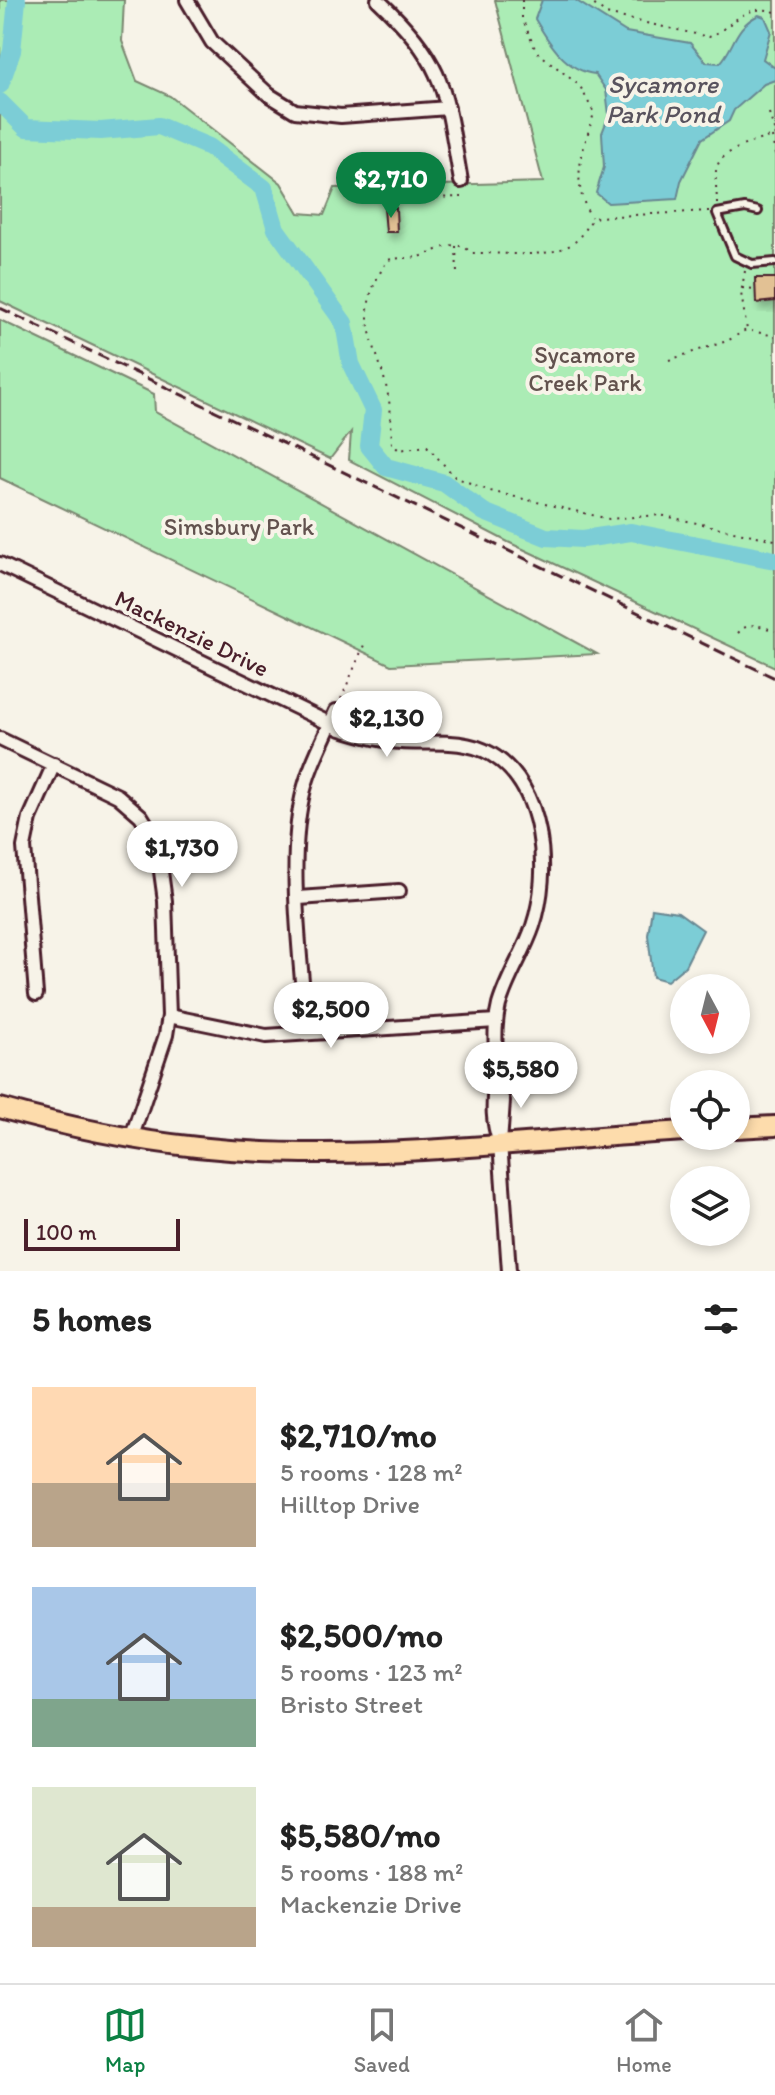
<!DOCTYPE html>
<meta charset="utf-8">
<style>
body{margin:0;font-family:Itim,sans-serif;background:#f6f6f6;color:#222;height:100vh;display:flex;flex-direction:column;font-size:30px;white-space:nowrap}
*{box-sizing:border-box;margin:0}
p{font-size:26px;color:#767676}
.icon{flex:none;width:44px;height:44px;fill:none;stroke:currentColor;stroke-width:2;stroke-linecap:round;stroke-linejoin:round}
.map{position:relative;height:1271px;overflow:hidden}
.panel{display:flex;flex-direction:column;background:#fff;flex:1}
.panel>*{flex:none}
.needle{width:52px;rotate:173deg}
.controls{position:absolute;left:670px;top:974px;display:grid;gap:16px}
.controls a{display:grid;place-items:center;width:80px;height:80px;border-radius:50%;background:#fff;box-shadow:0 4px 12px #0003;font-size:40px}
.scale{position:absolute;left:24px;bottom:20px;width:156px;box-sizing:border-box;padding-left:8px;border:4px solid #4a1f2b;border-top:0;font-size:22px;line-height:28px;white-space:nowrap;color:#4a1f2b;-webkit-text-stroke:6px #f7f3e8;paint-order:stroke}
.price{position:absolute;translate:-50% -68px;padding:0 18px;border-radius:28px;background:#fff;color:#222;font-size:26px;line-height:52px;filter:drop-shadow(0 2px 4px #0008)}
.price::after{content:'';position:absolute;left:50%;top:48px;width:24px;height:18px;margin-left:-12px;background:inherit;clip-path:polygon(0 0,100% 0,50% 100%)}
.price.current{background:#0b8043;color:#fff}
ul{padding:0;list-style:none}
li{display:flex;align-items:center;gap:24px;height:200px;padding:0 32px}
li span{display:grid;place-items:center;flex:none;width:224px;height:160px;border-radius:0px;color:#555}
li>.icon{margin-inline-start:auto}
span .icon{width:96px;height:96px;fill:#fffc;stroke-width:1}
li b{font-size:34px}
h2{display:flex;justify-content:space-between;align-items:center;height:96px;padding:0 32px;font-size:34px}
.tab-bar{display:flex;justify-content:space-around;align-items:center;height:112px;border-top:2px solid #e0e0e0;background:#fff;font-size:22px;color:#767676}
.tab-bar a{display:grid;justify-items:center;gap:4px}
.tab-bar .current{color:#0b8043}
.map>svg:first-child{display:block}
.green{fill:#abecb5;stroke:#7a8670;stroke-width:2}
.water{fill:#7ccdd6;stroke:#688792;stroke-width:2}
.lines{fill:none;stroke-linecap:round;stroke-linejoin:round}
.river{stroke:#7ccdd6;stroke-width:18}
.building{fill:#e2c194;stroke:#4a1f2b;stroke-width:2;filter:url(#shadow)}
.service-casing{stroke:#4a1f2b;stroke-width:12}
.minor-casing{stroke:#4a1f2b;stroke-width:18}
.primary-casing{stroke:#4a1f2b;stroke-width:24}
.path{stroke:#4a1f2b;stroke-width:2;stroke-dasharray:2 6;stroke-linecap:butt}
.service{stroke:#f7f3e8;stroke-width:6}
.minor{stroke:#f7f3e8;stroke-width:12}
.primary{stroke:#fddcac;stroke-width:18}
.rail{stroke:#4a1f2b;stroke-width:3;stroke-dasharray:12 6;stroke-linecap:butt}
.labels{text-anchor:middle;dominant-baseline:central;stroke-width:8;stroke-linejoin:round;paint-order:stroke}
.park-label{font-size:24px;fill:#62524e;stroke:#f7f3e8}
.street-label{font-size:24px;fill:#4a1f2b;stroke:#f7f3e8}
.water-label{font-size:26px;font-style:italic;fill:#59535e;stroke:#f7f3e8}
</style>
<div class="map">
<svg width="775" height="1271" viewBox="0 0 775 1271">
<defs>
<filter id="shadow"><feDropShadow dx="3.5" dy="6" stdDeviation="4" flood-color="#0004"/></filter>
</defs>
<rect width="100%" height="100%" fill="#f7f3e8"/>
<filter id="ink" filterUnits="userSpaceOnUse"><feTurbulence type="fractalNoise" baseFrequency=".0125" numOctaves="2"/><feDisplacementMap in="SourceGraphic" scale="16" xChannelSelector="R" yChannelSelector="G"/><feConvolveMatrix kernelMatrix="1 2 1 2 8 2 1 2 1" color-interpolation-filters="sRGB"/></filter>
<g filter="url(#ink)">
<g class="green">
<polygon points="0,0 124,0 122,41 137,81 170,96 281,183 299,213 324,215 335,188 543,182 495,0 775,0 775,667 508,542 349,460 351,432 330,459 0,301"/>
<polygon points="0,320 154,394 155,412 597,654 391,665 0,478"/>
</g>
<g class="water">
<path d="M542,0H575L626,32L690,43L706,62L720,63C734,49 734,26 759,15L765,17L771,31L763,59L775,68V80L764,84L734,110L729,121L702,139L681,181L677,199L608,203L596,193L604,167L602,133L609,115L606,90L595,74C566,71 549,43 535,19Z"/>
<polygon points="652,908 678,912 703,930 685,966 667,981 653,977 648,935"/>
</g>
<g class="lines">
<g class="river">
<polyline points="0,85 12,51 17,0"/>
<polyline points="0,102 26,128 101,131 159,126 209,147 264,188 276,229 344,323 351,364 373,410 369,446 386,467 444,483 484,512 546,537 583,539 631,532 775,560"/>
</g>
</g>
<g class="building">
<polygon points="384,208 396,208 397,232 386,232"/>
<polygon points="755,278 775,278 775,301 756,303"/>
</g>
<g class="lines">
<g class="service-casing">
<polyline id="service" points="758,211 745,208 717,213 735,256 752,264 775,262"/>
</g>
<g class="minor-casing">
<g id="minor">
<polyline points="187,0 212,42 269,95 295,111 341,116 448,108"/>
<path d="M378,0C447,65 445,91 461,181"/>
<path d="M0,564L341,729C360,735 381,741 401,742C431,744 463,738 491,754C545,786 551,872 533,926C524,953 507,977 499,1005C492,1032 498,1057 495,1084C493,1106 492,1121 500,1143"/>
<polyline points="0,739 118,796 141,816 157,842 165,901 169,1016 166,1035 131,1139"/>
<polyline points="299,898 399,891"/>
<polyline points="36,994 24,847 30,818 54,764"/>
<polyline points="169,1016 266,1036 496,1021"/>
<path d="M306,1033C302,962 287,867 302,798C308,768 324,739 336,711"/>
<polyline points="496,1083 503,1101 500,1143 509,1271"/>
</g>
</g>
<g class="primary-casing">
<g id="primary">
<path d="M0,1108C64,1126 130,1140 197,1147C358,1164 523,1141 684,1131"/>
<polyline points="736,1128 775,1126"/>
</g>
</g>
<g class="path">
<path d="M522,0V18L536,51L580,86L594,113C583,152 569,180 591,217"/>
<path d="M588,0L606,14L709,37C734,26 745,2 775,12"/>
<polyline points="769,113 775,133"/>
<polyline points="772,137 775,155"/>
<path d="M717,204C717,193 715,181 716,171C718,149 758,141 775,135"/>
<polyline points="394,208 398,199 462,197"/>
<path d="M709,211L597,217C585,223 583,237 572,244C546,260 501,252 472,253C454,237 441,250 422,256C411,259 399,257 388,260C347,320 380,342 389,401C392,415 391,430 392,444L399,450L427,446L455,477L490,491L609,519L660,515L775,540"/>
<polyline points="456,246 457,273"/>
<polyline points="745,271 741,293 747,330 775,336"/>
<polyline points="742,288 756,289"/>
<polyline points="669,360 727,341 746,330"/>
<path d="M738,633C750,620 760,626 775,631"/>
<polyline points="341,699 364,645"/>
</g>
<use href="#service" class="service"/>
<use href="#minor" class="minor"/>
<use href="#primary" class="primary"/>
<polyline class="rail" points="0,308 775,678"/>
</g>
</g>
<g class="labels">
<g class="park-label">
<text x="585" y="354">Sycamore<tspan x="585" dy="28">Creek Park</tspan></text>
<text x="239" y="526">Simsbury Park</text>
</g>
<g class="street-label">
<text transform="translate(192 633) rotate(26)">Mackenzie Drive</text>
</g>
<g class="water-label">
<text x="663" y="84">Sycamore<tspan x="663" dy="30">Park Pond</tspan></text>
</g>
</g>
</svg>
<div class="controls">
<a><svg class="needle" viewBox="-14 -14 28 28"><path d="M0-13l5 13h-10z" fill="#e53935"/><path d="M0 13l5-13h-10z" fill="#767676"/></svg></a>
<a><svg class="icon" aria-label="locate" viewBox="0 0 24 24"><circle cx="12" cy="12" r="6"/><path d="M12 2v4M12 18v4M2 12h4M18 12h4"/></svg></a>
<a><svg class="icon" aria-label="layers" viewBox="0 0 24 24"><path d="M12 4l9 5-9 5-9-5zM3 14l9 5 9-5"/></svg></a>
</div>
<div class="scale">100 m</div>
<b class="price current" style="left:391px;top:220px">$2,710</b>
<b class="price" style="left:387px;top:759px">$2,130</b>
<b class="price" style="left:182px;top:889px">$1,730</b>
<b class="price" style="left:331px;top:1050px">$2,500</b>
<b class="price" style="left:521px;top:1110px">$5,580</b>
</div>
<section class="panel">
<h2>5 homes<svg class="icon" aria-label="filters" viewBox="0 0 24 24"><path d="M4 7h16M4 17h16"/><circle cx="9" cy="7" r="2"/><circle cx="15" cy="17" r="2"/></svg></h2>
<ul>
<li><span style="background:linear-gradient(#ffd9b3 60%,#b9a48a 0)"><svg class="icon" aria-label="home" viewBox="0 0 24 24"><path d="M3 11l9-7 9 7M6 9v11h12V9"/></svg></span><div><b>$2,710/mo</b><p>5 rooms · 128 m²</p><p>Hilltop Drive</p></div></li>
<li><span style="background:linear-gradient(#a9c7e8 70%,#7fa58c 0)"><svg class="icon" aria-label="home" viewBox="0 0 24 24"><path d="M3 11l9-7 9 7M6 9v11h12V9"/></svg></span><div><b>$2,500/mo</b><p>5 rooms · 123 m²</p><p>Bristo Street</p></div></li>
<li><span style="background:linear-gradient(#dfe7d0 75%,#b9a48a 0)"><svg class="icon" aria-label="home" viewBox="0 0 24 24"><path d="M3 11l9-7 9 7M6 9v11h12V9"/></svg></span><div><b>$5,580/mo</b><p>5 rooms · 188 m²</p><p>Mackenzie Drive</p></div></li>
</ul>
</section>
<nav class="tab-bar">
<a class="current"><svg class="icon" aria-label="map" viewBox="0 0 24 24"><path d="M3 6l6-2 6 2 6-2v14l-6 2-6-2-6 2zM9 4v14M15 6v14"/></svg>Map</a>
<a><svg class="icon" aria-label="saved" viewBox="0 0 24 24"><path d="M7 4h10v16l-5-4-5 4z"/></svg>Saved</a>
<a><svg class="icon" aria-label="home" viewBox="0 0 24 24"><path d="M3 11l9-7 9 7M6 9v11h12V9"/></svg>Home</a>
</nav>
